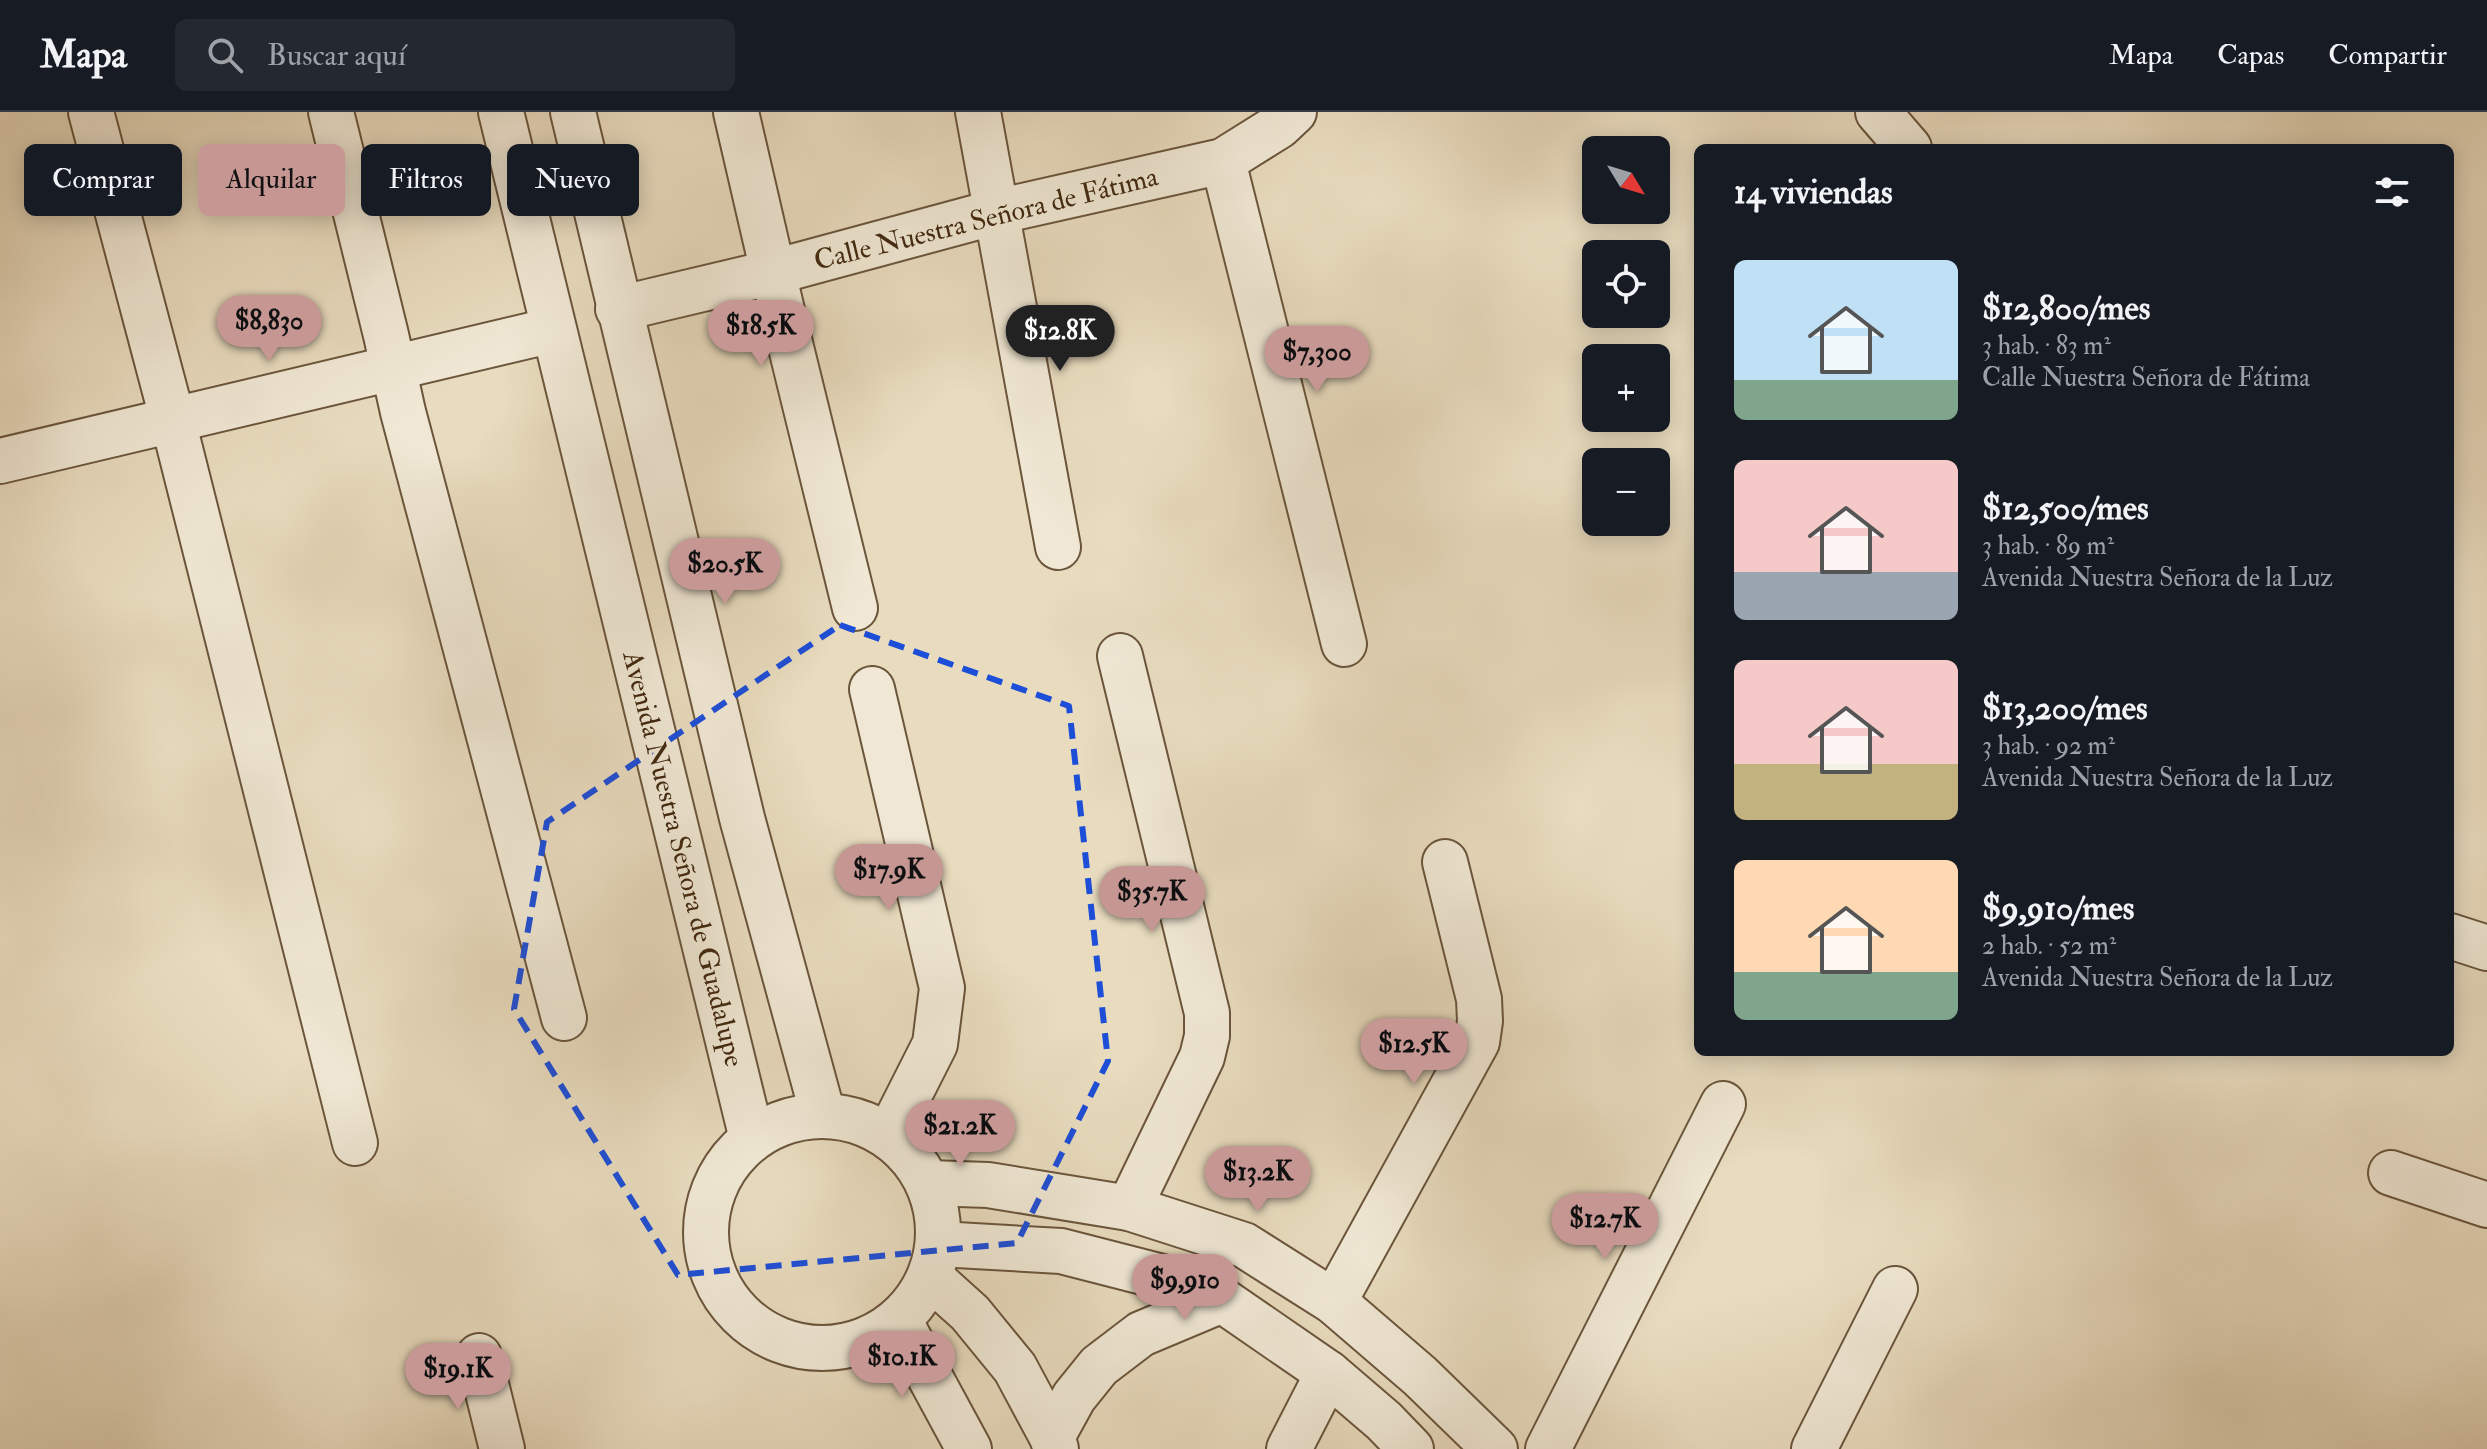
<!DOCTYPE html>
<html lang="es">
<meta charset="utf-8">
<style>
body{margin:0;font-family:"IM FELL Double Pica",serif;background:#242831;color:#f1f3f6;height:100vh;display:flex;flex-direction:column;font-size:30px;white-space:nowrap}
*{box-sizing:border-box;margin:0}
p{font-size:26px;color:#9ea1a6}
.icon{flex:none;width:44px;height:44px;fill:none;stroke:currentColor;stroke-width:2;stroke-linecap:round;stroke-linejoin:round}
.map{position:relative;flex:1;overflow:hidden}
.side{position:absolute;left:1694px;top:32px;width:760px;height:912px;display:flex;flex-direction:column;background:#171b24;border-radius:12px;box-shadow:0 4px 20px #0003}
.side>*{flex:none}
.banner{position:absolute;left:24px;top:32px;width:760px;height:72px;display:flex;gap:16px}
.needle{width:52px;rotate:128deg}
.fabs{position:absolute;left:1582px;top:24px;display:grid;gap:16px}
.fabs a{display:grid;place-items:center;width:88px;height:88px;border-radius:12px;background:#171b24;box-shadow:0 4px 20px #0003;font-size:40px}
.price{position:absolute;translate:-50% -68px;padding:0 18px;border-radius:28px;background:#c59692;color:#111;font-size:26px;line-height:52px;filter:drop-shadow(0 2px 4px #0008)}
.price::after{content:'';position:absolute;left:50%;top:48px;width:24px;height:18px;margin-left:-12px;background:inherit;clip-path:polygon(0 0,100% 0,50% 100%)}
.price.current{background:#222;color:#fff}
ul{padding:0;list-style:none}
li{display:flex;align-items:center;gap:24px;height:200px;padding:0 40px}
li span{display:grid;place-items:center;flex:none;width:224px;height:160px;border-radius:12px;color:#555}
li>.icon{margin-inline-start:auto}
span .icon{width:96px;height:96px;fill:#fffc;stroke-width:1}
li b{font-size:34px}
h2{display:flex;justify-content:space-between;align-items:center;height:96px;padding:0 40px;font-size:34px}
.chip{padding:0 28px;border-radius:12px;background:#171b24;box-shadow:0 4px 20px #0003;font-size:28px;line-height:72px}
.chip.current{background:#c59692;color:#111}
header{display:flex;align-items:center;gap:48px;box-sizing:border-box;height:112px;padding:0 40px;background:#171b24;border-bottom:2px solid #363941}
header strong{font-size:38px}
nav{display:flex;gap:44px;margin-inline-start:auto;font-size:28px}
.search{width:560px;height:72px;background:#242831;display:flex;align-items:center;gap:20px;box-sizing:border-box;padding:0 28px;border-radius:12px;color:#9ea1a6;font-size:30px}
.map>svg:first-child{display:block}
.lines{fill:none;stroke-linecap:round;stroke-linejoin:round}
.minor-casing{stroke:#6b553b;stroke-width:48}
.minor{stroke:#f0e8d5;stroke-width:44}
.marked{fill:none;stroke:#1d4ed8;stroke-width:6;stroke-dasharray:16 10;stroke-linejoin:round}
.labels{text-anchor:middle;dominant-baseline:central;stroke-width:7;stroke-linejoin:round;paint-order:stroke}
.street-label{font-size:28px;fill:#41280f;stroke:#f0e8d5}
</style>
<header>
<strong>Mapa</strong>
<div class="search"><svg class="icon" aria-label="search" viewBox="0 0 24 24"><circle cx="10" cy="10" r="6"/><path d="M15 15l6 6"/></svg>Buscar aquí</div>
<nav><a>Mapa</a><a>Capas</a><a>Compartir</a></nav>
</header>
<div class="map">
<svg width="2487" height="1337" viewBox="0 0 2487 1337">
<rect width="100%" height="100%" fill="#e8dbbe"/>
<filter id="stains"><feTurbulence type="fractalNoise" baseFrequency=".0025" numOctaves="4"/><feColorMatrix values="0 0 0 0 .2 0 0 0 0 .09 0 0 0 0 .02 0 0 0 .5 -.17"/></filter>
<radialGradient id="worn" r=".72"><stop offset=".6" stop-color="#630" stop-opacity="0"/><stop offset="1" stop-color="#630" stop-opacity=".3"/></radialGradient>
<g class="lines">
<g class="minor-casing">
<g id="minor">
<polyline points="91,0 173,309 355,1031"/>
<polyline points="331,0 386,223 403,300 564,906"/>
<polyline points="501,0 752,1027"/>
<polyline points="573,0 742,706 823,1003"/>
<polyline points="736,0 783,203 855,496"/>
<polyline points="978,0 1058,435"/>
<polyline points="1878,0 1909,36"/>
<polyline points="1223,49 1344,532"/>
<polyline points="618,197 774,160 996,100 1223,49 1279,14 1294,0"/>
<polyline points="0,349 553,218"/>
<polyline points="1120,544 1207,901 1207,924 1202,945 1129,1096"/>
<polyline points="872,577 942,876 935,932 889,1023"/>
<polyline points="2450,824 2487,836"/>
<circle cx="822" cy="1120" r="116"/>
<polyline points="2391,1061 2487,1093"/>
<polyline points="929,1071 988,1073 1129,1096 1244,1133 1334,1190 1420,1264 1495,1337"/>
<polyline points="939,1132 1061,1139 1174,1168 1222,1188 1328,1261 1384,1309 1411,1337"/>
<polyline points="931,1166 970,1201 1015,1256 1052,1325 1056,1337"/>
<polyline points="1334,1190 1477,930 1480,909 1479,887 1445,750"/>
<polyline points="899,1208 969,1337"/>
<polyline points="479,1244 502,1337"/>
<polyline points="1052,1325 1074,1285 1099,1254 1141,1222 1222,1188"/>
<polyline points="1289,1337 1328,1261"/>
<polyline points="1548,1337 1723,992"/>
<polyline points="1814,1337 1895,1177"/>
</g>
</g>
<use href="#minor" class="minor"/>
</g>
<path class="marked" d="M840,513L1069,594L1108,949L1017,1131L678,1163L514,897L547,710Z"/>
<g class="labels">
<g class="street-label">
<text transform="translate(986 107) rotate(-14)">Calle Nuestra Señora de Fátima</text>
<text transform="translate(683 747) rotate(76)">Avenida Nuestra Señora de Guadalupe</text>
</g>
</g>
<rect width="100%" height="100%" filter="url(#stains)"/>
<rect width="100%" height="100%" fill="url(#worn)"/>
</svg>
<div class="fabs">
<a><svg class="needle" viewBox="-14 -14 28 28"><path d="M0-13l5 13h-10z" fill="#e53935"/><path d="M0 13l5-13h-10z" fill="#9ea1a6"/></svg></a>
<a><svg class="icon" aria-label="locate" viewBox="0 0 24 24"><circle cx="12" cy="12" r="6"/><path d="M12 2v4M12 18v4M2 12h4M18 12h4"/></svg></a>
<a>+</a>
<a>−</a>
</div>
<b class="price" style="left:269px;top:251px">$8,830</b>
<b class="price" style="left:761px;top:256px">$18.5K</b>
<b class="price current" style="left:1060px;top:261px">$12.8K</b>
<b class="price" style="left:1317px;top:282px">$7,300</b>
<b class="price" style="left:725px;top:494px">$20.5K</b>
<b class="price" style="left:889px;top:800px">$17.9K</b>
<b class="price" style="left:1152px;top:822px">$35.7K</b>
<b class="price" style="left:1414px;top:974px">$12.5K</b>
<b class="price" style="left:960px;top:1056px">$21.2K</b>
<b class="price" style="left:1258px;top:1102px">$13.2K</b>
<b class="price" style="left:1605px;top:1149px">$12.7K</b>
<b class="price" style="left:1185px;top:1210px">$9,910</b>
<b class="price" style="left:902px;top:1287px">$10.1K</b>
<b class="price" style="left:458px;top:1299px">$19.1K</b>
<div class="banner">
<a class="chip">Comprar</a>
<a class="chip current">Alquilar</a>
<a class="chip">Filtros</a>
<a class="chip">Nuevo</a>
</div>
<section class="side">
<h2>14 viviendas<svg class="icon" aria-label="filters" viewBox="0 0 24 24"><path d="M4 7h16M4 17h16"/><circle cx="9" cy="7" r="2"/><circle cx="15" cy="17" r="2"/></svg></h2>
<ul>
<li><span style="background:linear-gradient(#bfe0f5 75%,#7fa58c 0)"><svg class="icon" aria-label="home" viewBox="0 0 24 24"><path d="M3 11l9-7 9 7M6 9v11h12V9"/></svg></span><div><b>$12,800/mes</b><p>3 hab. · 83 m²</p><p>Calle Nuestra Señora de Fátima</p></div></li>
<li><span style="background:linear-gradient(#f6c9c9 70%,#9aa5b1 0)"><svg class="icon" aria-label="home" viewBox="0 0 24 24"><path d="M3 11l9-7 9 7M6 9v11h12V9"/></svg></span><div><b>$12,500/mes</b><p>3 hab. · 89 m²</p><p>Avenida Nuestra Señora de la Luz</p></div></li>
<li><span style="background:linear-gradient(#f6c9c9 65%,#c2b280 0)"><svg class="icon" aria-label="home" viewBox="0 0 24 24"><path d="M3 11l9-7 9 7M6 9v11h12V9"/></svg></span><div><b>$13,200/mes</b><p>3 hab. · 92 m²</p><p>Avenida Nuestra Señora de la Luz</p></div></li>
<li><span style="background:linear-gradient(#ffd9b3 70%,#7fa58c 0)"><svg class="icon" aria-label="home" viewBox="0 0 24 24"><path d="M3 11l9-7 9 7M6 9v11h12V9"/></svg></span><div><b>$9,910/mes</b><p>2 hab. · 52 m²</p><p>Avenida Nuestra Señora de la Luz</p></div></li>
</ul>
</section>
</div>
